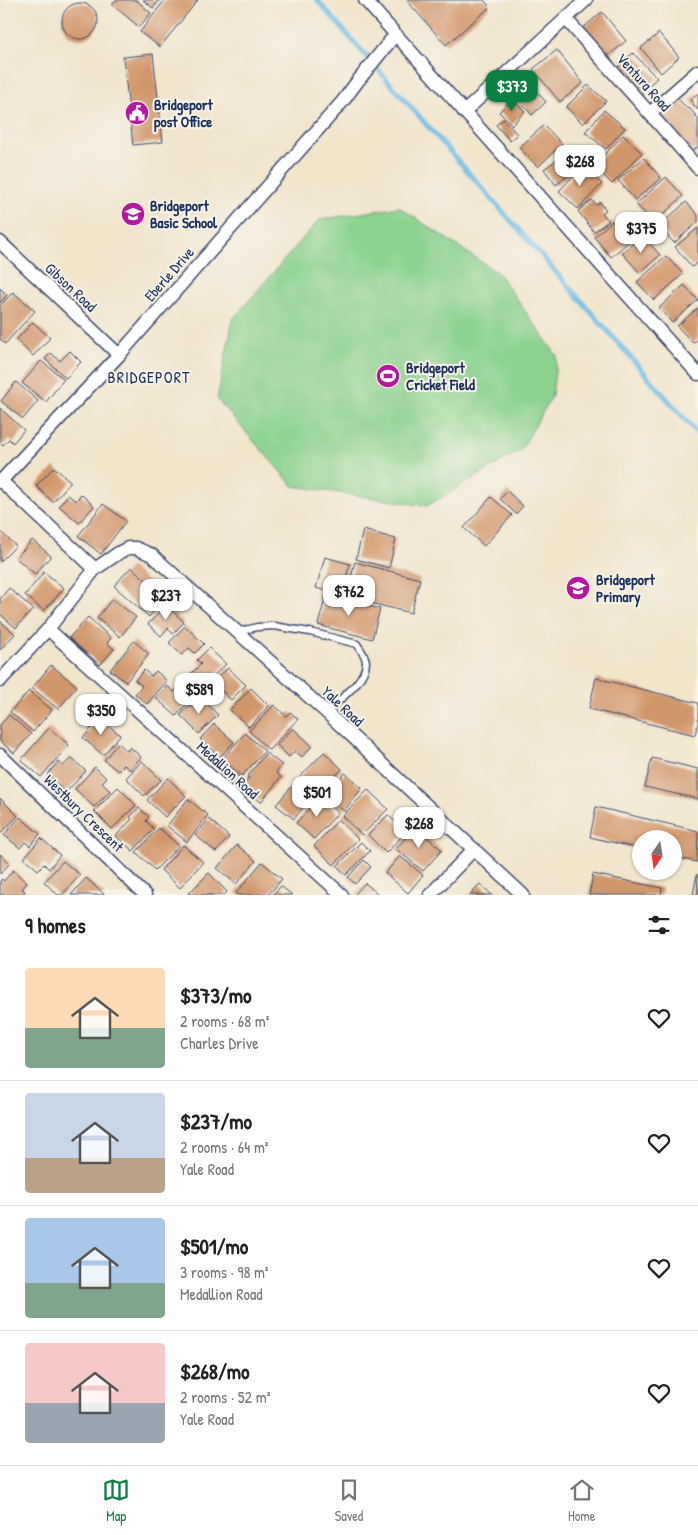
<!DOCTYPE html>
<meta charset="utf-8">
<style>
body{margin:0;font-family:"Patrick Hand",sans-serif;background:#f6f6f6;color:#222;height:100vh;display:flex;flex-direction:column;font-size:19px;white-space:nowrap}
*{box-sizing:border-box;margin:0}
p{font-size:16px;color:#767676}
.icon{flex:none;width:28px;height:28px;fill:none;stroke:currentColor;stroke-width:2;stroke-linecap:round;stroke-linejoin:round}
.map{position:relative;height:895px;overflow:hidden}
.sheet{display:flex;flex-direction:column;background:#fff;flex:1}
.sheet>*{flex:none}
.needle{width:32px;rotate:193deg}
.fabs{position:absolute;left:632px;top:830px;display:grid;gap:10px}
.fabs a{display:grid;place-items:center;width:50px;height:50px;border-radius:50%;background:#fff;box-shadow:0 1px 4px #0004;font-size:25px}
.price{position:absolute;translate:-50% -42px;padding:0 11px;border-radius:10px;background:#fff;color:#222;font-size:16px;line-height:32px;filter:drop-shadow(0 1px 2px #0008)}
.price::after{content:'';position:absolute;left:50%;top:30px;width:15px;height:11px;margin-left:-8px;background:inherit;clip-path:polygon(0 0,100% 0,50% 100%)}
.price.current{background:#0b8043;color:#fff}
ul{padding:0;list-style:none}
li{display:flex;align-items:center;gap:15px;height:125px;padding:0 25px}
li+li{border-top:1px solid #e0e0e0}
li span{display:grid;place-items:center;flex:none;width:140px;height:100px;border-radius:5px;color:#555}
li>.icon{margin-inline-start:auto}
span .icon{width:60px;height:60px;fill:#fffc;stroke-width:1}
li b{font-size:21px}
h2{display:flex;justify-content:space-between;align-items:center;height:60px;padding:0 25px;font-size:21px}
.menu{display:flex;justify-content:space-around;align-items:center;height:70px;border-top:1px solid #e0e0e0;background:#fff;font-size:14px;color:#767676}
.menu a{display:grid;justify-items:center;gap:2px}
.menu .current{color:#0b8043}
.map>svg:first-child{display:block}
.pitch{fill:#8ad28d;stroke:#528076}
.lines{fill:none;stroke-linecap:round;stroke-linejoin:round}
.stream{stroke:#6dbde8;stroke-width:5}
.building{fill:#d1976c}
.service-casing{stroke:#3b4a6e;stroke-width:9}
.minor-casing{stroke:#3b4a6e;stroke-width:15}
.service{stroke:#fff;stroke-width:6}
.minor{stroke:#fff;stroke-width:12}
.labels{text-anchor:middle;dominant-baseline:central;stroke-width:4;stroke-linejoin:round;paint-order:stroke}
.street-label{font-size:15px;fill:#1b2f5e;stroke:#f7f3e8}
.poi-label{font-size:15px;font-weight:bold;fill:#1b2f5e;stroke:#f7f3e8;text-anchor:start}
.neighbourhood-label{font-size:16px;letter-spacing:1px;fill:#1b2f5e;stroke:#f7f3e8}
</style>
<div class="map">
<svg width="698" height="895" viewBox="0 0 698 895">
<rect width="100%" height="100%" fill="#f7f3e8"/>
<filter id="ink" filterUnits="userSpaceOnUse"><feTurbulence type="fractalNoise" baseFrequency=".02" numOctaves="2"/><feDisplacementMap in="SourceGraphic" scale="10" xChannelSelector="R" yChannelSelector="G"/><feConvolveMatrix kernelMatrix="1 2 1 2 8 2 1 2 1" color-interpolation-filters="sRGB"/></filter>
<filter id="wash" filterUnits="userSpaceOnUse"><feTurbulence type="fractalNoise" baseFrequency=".0096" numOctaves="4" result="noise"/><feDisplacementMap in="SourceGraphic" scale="20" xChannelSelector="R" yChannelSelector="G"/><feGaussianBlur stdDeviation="1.12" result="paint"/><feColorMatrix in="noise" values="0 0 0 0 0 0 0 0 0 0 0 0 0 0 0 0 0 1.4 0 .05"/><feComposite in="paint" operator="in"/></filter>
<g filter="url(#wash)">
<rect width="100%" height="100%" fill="#f1e5cc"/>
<polygon class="pitch" points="399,207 498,273 557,356 552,396 521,450 427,506 293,486 217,399 233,319 319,220"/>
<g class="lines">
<polyline class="stream" points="317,0 698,434"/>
</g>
<g id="blocks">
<g class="building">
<polygon points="116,0 136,0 151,13 139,27 112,4"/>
<polygon points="143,0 159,0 153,8"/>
<polygon points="165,0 198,0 160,47 140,32"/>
<polygon points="408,0 484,0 490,7 446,45 407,1"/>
<circle cx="80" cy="21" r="18"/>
<polygon points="602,12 626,41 607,57 583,28"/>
<polygon points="659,33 679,57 661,73 641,48"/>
<polygon points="557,50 583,83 560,102 533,69"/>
<polygon points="633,53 657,78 637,96 614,71"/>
<polygon points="153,54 163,142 133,145 123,57"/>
<polygon points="530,84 546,102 532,115 515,96"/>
<polygon points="588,85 606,101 583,124 566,107"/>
<polygon points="698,93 698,110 690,100"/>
<polygon points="675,96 688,109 689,108 698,118 698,147 691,152 669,125 657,113"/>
<polygon points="512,99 525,111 512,125 499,112"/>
<polygon points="604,110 625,128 606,149 585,132"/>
<polygon points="503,119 517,134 510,141 496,125"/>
<polygon points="544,125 562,144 538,167 519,148"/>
<polygon points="623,135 642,153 612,184 594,166"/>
<polygon points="559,158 571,173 556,185 544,169"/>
<polygon points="644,158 661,178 635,200 618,180"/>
<polygon points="583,166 602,184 578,209 559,191"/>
<polygon points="666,177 683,196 654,223 636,204"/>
<polygon points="592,200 596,205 600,202 606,210 602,213 609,221 594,232 578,211"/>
<polygon points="686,202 698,215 698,222 674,243 659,226"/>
<polygon points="612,221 617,227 621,224 633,238 611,257 594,237"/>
<polygon points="698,228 698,262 692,267 675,247"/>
<polygon points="642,235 660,255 640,273 622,253"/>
<polygon points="666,256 683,274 654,300 637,282"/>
<polygon points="684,285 698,300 672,323 659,308"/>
<polygon points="0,288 7,295 0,303"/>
<polygon points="13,292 35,311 5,344 0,339 0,306"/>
<polygon points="698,308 698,339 693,343 677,326"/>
<polygon points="33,322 50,338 33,356 16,340"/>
<polygon points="70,351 81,362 66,378 45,359 51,353 60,361"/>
<polygon points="41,361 64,379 46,402 22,383"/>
<polygon points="16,382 38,401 23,419 1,401"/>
<polygon points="0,408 24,430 13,443 9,439 3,445 0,442"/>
<polygon points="54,467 71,482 53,502 36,486"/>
<polygon points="507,491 523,506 516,514 500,499"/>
<polygon points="81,494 94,506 79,523 59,506 68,495 76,501"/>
<polygon points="491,497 512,515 484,546 464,528"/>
<polygon points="103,504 126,521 101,554 78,536"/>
<polygon points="363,530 396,539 389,568 356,559"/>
<polygon points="0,531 16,546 0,562"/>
<polygon points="32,540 51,556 35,574 16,558"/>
<polygon points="325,557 350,564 341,595 316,588"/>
<polygon points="355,562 420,579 411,613 346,597"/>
<polygon points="131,567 167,598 149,617 114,586"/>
<polygon points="44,572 64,588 44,611 25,595"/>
<polygon points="9,588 33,609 16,628 0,614 0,599"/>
<polygon points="326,595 380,609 372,639 318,625"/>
<polygon points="112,599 136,617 120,637 97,618"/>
<polygon points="166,605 184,622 173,634 168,628 161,636 148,624"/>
<polygon points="88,617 111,638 107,643 114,649 100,665 69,638"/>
<polygon points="0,621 15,634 0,650"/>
<polygon points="185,626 204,644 195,653 189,648 182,655 169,643"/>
<polygon points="134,641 149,654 126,682 110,670"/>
<polygon points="209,648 226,664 207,682 203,678 199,682 191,674 201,664 197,660"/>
<polygon points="51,665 77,686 58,709 32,688"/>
<polygon points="228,668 246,685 231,700 213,682"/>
<polygon points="144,670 151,676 156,671 167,681 147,704 135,694 142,686 135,680"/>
<polygon points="596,678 698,703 698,723 695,735 589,709"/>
<polygon points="167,686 174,692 179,686 192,698 176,716 156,698"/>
<polygon points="251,688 269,706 249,727 230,710"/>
<polygon points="29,691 52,710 33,732 10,712"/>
<polygon points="200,696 218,715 199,734 180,715"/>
<polygon points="274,705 286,716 290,712 298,719 269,750 249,731"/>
<polygon points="9,715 31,734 14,753 0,741 0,725"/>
<polygon points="100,718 120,735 103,755 83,738"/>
<polygon points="214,724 234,742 220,757 200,739"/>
<polygon points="49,728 69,745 41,777 21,760"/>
<polygon points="293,728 312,746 302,757 295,751 289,757 277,745"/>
<polygon points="245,733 265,751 242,776 222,759"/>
<polygon points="118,743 127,751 130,747 141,757 130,770 124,765 118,771 104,760"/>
<polygon points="324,752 342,769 318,795 300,777"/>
<polygon points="266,753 282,765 276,773 281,777 261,802 242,787 249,778 247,777"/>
<polygon points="71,758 86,771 66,792 47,775 58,762 63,766"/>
<polygon points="652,758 698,769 698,799 645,787"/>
<polygon points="142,761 161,780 144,796 126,778"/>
<polygon points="95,767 106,778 102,783 110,791 94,807 75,789"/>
<polygon points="226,767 243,780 234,790 218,777"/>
<polygon points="345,773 362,788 344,811 326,796"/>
<polygon points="168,778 186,796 165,817 147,800"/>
<polygon points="118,787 136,805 112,829 94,811"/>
<polygon points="291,787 308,801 294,819 276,805"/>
<polygon points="368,790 388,809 362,835 342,816"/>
<polygon points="319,797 338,813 314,839 296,823"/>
<polygon points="0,798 18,816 0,834"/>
<polygon points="188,799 208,815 187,842 167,826"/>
<polygon points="596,807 698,831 697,862 674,857 674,839 641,839 641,849 590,837"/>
<polygon points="139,808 149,817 146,821 154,829 133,851 116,836 132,819 130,817"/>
<polygon points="388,815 406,832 386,853 368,835"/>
<polygon points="20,817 40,834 30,846 25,842 20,848 4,835"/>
<polygon points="209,819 229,837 216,852 195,835"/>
<polygon points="338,820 358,839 334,865 314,846"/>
<polygon points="415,827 442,850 423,871 396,849"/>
<polygon points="159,828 179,846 155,870 136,852"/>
<polygon points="41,838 60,855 49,869 44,864 38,870 24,858"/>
<polygon points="361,842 370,851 346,875 337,866"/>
<polygon points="183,845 203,862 180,888 161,870"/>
<polygon points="237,845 256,861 236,884 217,868"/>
<polygon points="0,854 10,863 0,874"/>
<polygon points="400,856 423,875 408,893 385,873"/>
<polygon points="364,860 371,867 355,884 348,877"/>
<polygon points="63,861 80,875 62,895 58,895 44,882"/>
<polygon points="262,862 282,879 268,895 238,895 236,893"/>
<polygon points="13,870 27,883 22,889 25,891 22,895 0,895 0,881 2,879 4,881"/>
<polygon points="209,873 227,892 224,895 187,895"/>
<polygon points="593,874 662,888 661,895 589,895"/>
<polygon points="697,874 698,895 693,895"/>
<polygon points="86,878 105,895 71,895"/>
<polygon points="365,883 379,895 354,895"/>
<polygon points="480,884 492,895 469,895"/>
<polygon points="281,886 292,895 273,895"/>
</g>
</g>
</g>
<g filter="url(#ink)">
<use href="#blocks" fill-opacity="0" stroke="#3b4a6e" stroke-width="1"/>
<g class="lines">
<g class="service-casing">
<path id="service" d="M237,632L257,627L274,626L310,632L357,644C360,649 366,656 366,662C366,681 339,700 326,712"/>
</g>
<g class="minor-casing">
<g id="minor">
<polyline points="365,0 698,374"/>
<polyline points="566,19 698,168"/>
<polyline points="464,112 586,0"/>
<polyline points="650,113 698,71"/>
<polyline points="0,242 119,355"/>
<polyline points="1,481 95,569"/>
<polyline points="0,482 119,355 343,101 357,82 395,35"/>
<polyline points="48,629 342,895"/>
<polyline points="0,681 48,629 95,569 120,552 128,548 136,548 152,555 326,712 523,895"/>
<polyline points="0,755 145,895"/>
<polyline points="430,895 474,849"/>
</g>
</g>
<use href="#service" class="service"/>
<use href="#minor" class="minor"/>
</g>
</g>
<defs>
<g id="civic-disc" transform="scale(1.25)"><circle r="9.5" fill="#b5179e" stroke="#f7f3e8"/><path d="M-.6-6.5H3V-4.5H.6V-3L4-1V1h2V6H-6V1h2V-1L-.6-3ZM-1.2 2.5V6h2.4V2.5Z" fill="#fff"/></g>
<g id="school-disc" transform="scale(1.25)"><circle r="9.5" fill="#b5179e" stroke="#f7f3e8"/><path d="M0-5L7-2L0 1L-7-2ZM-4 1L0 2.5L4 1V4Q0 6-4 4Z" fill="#fff"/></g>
<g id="stadium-disc" transform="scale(1.25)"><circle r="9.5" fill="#b5179e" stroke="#f7f3e8"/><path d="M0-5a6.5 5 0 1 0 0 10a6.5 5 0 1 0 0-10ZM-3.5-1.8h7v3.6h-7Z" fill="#fff"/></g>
</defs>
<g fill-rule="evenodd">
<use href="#civic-disc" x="137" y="113"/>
<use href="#school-disc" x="133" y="214"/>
<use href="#stadium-disc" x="388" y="376"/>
<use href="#school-disc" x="578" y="588"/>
</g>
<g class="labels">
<g class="street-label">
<text transform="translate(644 82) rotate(48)">Ventura Road</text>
<text transform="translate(169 274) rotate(-49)">Eberle Drive</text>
<text transform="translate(71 287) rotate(43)">Gibson Road</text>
<text transform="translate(343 706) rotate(43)">Yale Road</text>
<text transform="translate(228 770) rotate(42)">Medallion Road</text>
<text transform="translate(84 813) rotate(44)">Westbury Crescent</text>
</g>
<g class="poi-label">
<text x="154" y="104">Bridgeport<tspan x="154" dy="17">post Office</tspan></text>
<text x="150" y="205">Bridgeport<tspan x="150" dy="17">Basic School</tspan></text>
<text x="406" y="367">Bridgeport<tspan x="406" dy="17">Cricket Field</tspan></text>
<text x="596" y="579">Bridgeport<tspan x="596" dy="17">Primary</tspan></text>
</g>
<g class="neighbourhood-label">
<text x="149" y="377">BRIDGEPORT</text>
</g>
</g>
</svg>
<div class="fabs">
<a><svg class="needle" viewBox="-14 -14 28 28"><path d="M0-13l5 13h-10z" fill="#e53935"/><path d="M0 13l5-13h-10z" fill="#767676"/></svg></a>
</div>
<b class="price current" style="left:512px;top:112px">$373</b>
<b class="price" style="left:580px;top:187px">$268</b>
<b class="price" style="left:641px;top:254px">$375</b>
<b class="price" style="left:349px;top:617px">$762</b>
<b class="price" style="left:166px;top:621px">$237</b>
<b class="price" style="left:199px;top:715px">$589</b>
<b class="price" style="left:101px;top:736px">$350</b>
<b class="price" style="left:317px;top:818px">$501</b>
<b class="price" style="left:419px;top:849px">$268</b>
</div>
<section class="sheet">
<h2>9 homes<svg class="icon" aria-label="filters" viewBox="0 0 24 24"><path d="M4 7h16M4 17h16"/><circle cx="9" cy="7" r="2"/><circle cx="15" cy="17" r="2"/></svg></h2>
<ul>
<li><span style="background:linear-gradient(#ffd9b3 60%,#7fa58c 0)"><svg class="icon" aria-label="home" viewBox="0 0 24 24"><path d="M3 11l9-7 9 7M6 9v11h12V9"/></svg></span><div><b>$373/mo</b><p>2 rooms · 68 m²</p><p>Charles Drive</p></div><svg class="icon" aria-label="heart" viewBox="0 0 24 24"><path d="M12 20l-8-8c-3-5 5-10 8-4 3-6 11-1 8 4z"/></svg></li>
<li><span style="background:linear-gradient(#c9d6e8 65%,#b9a48a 0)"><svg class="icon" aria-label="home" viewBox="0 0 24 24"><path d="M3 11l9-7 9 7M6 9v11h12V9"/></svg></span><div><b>$237/mo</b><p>2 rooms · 64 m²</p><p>Yale Road</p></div><svg class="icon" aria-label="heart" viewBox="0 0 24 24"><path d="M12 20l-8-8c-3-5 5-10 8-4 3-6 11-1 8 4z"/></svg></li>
<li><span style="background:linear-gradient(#a9c7e8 65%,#7fa58c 0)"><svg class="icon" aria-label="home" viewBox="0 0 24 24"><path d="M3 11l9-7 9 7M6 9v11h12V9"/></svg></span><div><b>$501/mo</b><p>3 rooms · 98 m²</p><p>Medallion Road</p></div><svg class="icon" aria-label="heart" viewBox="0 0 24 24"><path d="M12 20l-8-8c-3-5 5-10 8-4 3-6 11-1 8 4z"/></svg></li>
<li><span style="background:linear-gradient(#f6c9c9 60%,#9aa5b1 0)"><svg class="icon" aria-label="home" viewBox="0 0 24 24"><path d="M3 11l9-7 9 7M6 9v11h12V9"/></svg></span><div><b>$268/mo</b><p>2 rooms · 52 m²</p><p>Yale Road</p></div><svg class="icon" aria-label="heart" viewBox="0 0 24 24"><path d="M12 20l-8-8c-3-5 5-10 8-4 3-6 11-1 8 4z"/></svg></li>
</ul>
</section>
<nav class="menu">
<a class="current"><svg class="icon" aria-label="map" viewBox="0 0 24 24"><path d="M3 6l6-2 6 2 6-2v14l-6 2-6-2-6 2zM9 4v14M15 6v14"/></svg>Map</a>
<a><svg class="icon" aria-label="saved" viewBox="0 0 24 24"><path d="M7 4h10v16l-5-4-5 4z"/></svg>Saved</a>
<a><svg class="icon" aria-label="home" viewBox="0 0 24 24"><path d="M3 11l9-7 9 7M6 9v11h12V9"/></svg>Home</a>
</nav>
